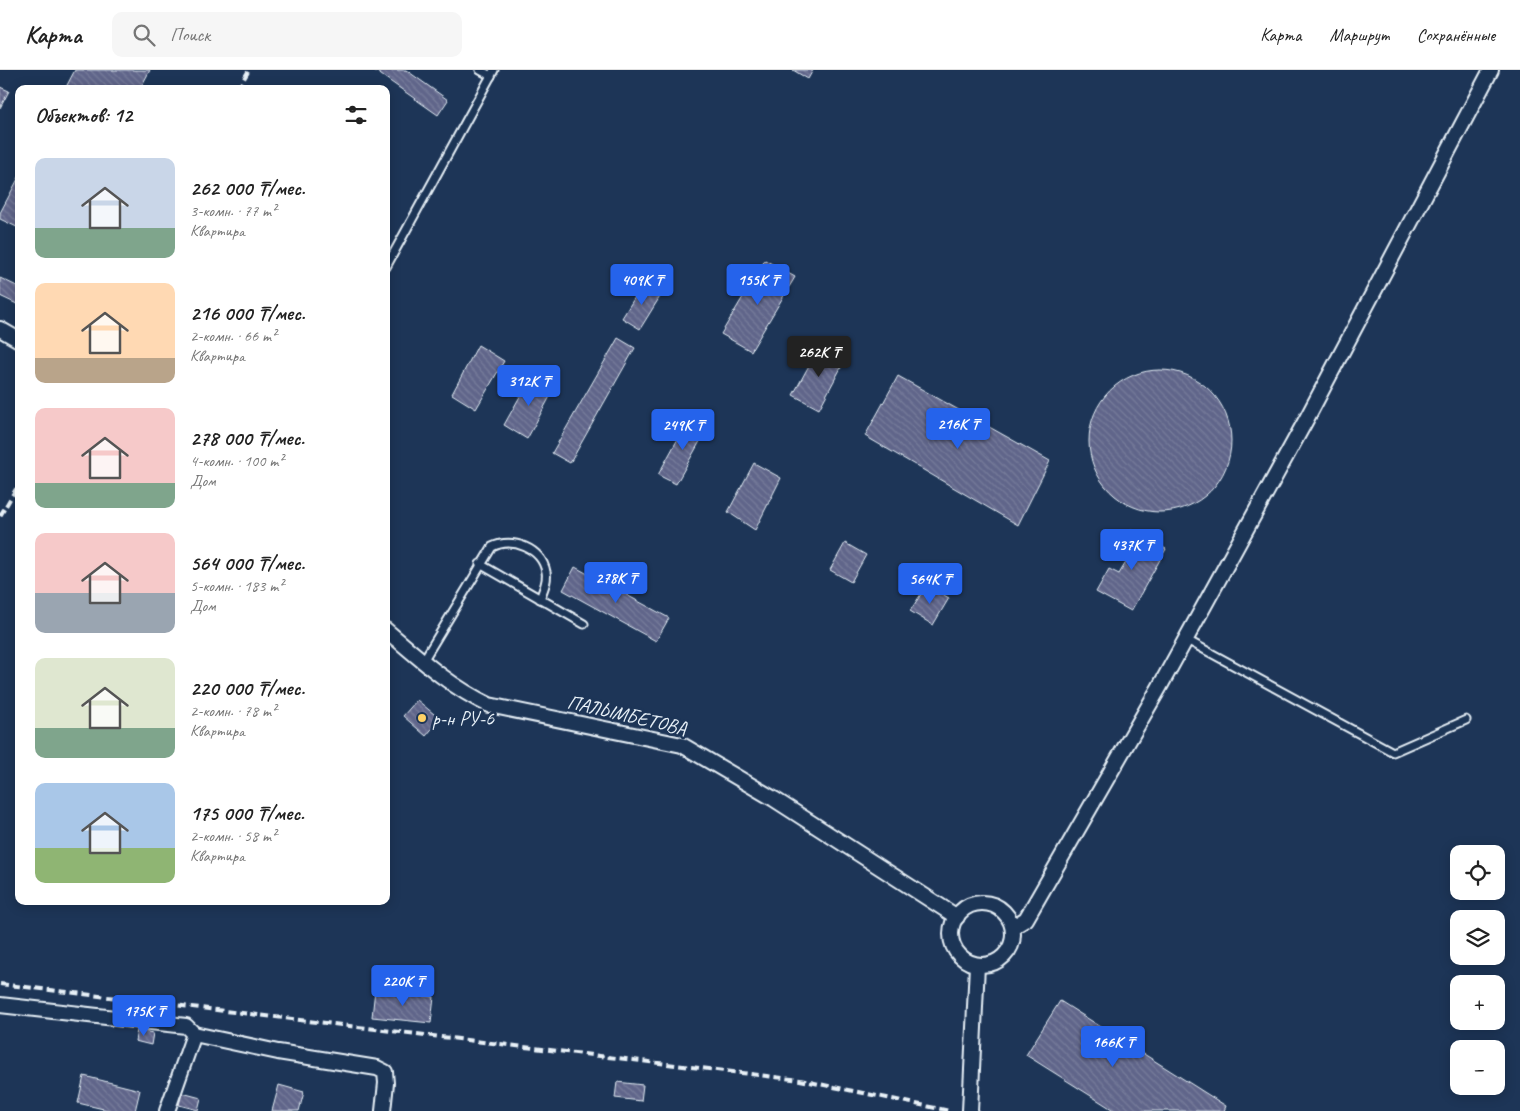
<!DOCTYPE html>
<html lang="ru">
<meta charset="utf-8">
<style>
body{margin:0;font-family:Caveat,sans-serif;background:#f6f6f6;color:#222;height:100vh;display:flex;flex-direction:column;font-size:19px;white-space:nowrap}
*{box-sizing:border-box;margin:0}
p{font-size:16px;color:#767676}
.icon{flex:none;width:28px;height:28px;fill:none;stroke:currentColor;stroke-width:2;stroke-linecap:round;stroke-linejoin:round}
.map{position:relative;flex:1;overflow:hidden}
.side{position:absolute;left:15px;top:15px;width:375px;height:820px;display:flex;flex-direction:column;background:#fff;border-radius:10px;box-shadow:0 2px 12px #0003}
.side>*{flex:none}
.controls{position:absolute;left:1450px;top:775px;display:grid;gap:10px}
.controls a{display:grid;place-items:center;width:55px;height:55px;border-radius:10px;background:#fff;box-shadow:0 2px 12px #0003;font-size:25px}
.price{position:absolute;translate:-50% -42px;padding:0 11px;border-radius:5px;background:#2563eb;color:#fff;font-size:16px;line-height:32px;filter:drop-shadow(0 1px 2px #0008)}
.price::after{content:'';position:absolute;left:50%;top:30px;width:15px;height:11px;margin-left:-8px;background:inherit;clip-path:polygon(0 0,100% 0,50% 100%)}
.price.active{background:#222;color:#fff}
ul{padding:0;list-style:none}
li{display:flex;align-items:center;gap:15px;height:125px;padding:0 20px}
li span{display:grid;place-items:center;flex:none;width:140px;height:100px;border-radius:10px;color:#555}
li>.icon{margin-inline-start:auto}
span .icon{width:60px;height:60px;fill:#fffc;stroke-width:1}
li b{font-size:21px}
h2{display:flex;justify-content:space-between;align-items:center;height:60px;padding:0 20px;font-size:21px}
header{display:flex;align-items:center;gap:30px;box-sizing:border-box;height:70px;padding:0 25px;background:#fff;border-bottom:1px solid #e0e0e0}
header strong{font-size:24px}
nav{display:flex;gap:28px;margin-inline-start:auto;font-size:18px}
.search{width:350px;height:45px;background:#f6f6f6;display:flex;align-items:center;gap:12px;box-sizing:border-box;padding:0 18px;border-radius:10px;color:#767676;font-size:19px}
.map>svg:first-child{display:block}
.building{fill:url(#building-back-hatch);stroke:#e8f1f8}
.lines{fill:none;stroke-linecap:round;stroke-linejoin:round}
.service-casing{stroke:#e8f1f8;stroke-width:11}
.minor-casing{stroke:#e8f1f8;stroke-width:18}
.service{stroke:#1d3557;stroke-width:7}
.minor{stroke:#1d3557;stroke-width:14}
.rail{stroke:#e8f1f8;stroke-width:4;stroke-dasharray:8 4;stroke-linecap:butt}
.poi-dot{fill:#ffd166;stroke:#1d3557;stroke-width:2}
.labels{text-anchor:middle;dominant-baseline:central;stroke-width:5;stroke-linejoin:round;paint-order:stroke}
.street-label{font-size:20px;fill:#e8f1f8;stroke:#1d3557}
.poi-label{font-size:20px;fill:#e8f1f8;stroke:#1d3557;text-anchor:start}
</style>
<header>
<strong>Карта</strong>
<div class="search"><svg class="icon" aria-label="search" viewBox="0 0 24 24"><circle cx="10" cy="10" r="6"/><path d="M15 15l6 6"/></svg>Поиск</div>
<nav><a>Карта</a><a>Маршрут</a><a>Сохранённые</a></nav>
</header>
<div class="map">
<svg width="1520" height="1041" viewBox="0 0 1520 1041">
<defs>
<pattern id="building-back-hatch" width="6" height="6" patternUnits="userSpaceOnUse" patternTransform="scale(1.25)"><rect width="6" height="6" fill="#60658a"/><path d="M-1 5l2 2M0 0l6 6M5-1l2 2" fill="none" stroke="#777c9b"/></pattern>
</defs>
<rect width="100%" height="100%" fill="#1d3557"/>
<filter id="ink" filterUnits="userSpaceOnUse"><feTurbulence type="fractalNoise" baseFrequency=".02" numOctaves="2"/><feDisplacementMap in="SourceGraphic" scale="10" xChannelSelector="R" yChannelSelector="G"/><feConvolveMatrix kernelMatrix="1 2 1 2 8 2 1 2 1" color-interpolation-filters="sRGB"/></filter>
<g filter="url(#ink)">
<g class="building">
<polygon points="75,0 150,0 140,19 65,19"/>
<polygon points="374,0 406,0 448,30 438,45"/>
<polygon points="793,0 813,0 808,9"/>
<polygon points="0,17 9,21 0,38"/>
<polygon points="19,107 19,158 0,149 0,143"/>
<polygon points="765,190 795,207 751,281 721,264"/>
<polygon points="0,208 19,217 19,235 0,226"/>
<polygon points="643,214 661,225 640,259 622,248"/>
<polygon points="618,268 635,278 570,393 552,383"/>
<polygon points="478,275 504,291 476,339 452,324"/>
<polygon points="819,277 844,292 819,339 793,325"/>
<circle cx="1160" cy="371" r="71"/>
<polygon points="532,305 554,319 527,369 504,355"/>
<polygon points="898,306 1050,391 1018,455 865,366"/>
<polygon points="690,347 708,357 676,414 658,405"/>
<polygon points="754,393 781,408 755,460 728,442"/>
<polygon points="1131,460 1166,479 1131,541 1096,522 1109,499 1119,504 1128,489 1118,483"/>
<polygon points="845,473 866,485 851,512 830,500"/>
<polygon points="575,497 669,548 656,571 563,520"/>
<polygon points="927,515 949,528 933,555 910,541"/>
<polygon points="417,630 440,649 426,666 403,646"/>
<polygon points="375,920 434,927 431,953 372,947"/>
<polygon points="1060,931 1226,1036 1224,1041 1115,1041 1026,985"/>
<polygon points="137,960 153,963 151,975 135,971"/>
<polygon points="84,1006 140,1020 135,1041 112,1041 78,1033"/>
<polygon points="617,1012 643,1015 641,1031 615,1028"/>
<polygon points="279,1015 304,1022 299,1041 272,1041"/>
<polygon points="182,1023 201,1028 198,1040 179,1035"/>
</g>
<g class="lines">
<g class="service-casing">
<g id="service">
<polyline points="480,0 491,6"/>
<polyline points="386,197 494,0"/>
<polyline points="480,494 584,554"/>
<polyline points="1185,569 1393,682 1466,650"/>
<path d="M423,591L492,477C512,467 542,478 546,502C548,511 543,520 540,529"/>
</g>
</g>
<g class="minor-casing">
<g id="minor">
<polyline points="0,259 19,270"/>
<path d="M386,560C420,589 449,616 489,635L682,675L774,729L957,847"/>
<circle cx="982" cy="864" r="31"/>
<polyline points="1013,857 1026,849 1159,618 1306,350 1491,0"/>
<polyline points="0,935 186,956 194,964"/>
<polyline points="167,1041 194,964 278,982 377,998 385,1002 386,1013 383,1041"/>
<polyline points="970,1041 977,895"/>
</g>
</g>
<use href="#service" class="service"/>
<use href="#minor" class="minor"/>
<g class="rail">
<polyline points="238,19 249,0"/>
<polyline points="0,446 19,414"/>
<polyline points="0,914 800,1010 950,1041"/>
</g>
</g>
</g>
<circle class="poi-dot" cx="422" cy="648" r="5"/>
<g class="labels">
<g class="street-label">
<text transform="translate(627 645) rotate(13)">ПАЛЫМБЕТОВА</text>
</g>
<g class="poi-label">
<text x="432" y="648">р-н РУ-6</text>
</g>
</g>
</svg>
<div class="controls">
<a><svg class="icon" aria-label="locate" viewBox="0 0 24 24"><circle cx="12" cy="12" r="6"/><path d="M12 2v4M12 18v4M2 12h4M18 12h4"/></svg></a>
<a><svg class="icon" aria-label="layers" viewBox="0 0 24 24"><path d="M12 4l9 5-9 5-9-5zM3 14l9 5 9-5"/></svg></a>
<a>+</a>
<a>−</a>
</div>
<b class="price" style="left:642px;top:236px">409K ₸</b>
<b class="price" style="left:758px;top:236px">155K ₸</b>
<b class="price active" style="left:819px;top:308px">262K ₸</b>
<b class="price" style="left:529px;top:337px">312K ₸</b>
<b class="price" style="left:958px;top:380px">216K ₸</b>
<b class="price" style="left:683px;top:381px">249K ₸</b>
<b class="price" style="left:1132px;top:501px">437K ₸</b>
<b class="price" style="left:616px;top:534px">278K ₸</b>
<b class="price" style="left:930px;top:535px">564K ₸</b>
<b class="price" style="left:403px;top:937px">220K ₸</b>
<b class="price" style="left:144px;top:967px">175K ₸</b>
<b class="price" style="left:1113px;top:998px">166K ₸</b>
<section class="side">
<h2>Объектов: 12<svg class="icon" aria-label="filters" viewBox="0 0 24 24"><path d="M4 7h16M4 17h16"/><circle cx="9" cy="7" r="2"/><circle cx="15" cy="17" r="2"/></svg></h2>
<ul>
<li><span style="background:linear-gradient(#c9d6e8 70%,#7fa58c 0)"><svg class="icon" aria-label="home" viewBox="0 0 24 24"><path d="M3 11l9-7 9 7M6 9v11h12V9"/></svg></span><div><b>262 000 ₸/мес.</b><p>3-комн. · 77 m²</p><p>Квартира</p></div></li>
<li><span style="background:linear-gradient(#ffd9b3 75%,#b9a48a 0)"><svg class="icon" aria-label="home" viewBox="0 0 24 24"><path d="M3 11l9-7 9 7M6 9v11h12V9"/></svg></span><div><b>216 000 ₸/мес.</b><p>2-комн. · 66 m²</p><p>Квартира</p></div></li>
<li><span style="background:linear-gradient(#f6c9c9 75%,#7fa58c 0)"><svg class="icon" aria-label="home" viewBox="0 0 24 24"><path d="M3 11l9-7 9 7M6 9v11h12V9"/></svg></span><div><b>278 000 ₸/мес.</b><p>4-комн. · 100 m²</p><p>Дом</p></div></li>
<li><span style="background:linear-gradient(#f6c9c9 60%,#9aa5b1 0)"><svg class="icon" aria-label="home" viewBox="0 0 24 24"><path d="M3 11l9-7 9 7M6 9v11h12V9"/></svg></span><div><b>564 000 ₸/мес.</b><p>5-комн. · 183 m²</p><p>Дом</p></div></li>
<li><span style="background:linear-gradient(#dfe7d0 70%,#7fa58c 0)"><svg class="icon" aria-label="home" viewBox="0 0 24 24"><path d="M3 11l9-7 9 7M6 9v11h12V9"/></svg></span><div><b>220 000 ₸/мес.</b><p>2-комн. · 78 m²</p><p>Квартира</p></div></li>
<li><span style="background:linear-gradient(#a9c7e8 65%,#8fb573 0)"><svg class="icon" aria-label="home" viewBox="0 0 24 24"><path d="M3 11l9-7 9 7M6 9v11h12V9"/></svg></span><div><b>175 000 ₸/мес.</b><p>2-комн. · 58 m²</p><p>Квартира</p></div></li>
</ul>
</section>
</div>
